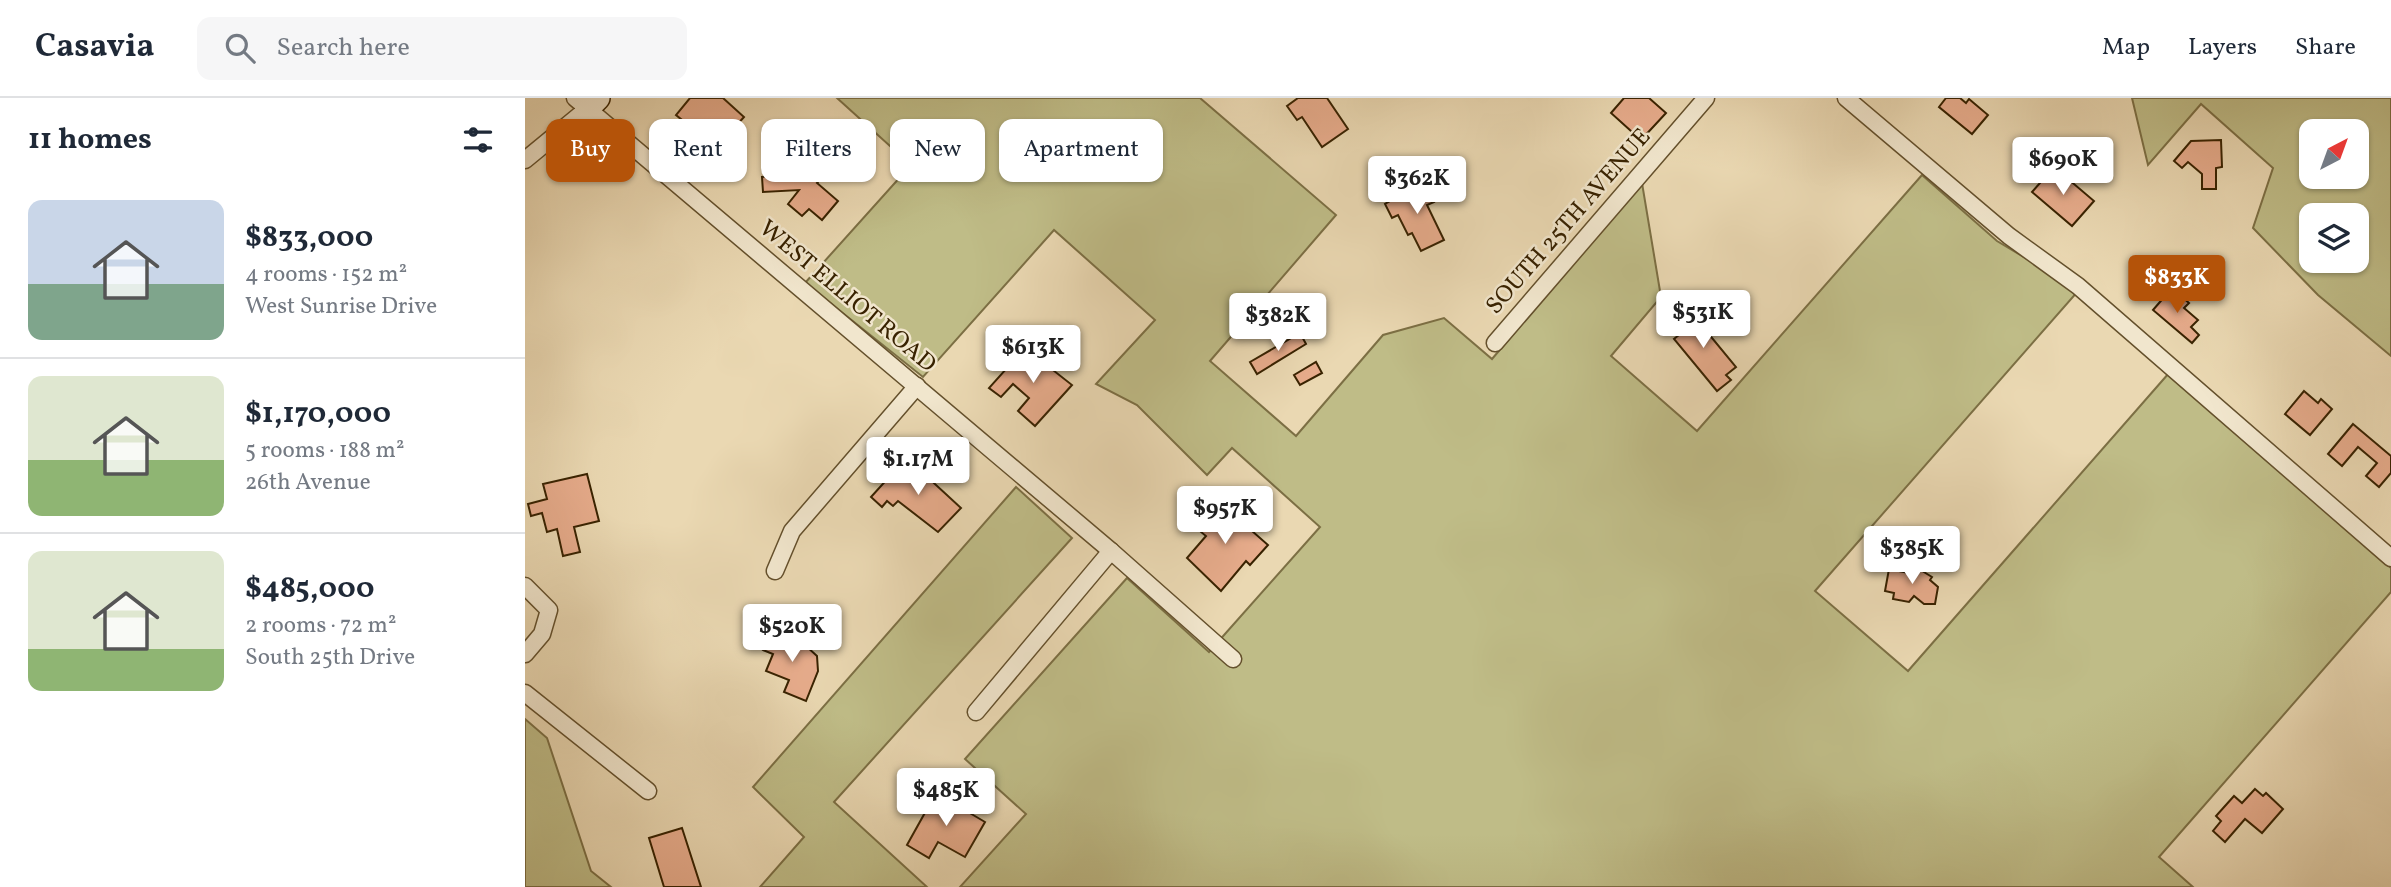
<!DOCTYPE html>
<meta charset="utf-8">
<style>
body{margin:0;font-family:Vollkorn,serif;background:#f6f6f7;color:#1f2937;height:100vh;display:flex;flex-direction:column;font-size:26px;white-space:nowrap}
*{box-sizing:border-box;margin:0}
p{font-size:23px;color:#747a83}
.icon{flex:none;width:38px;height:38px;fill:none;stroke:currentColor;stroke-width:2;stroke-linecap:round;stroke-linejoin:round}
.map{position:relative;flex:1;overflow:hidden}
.panel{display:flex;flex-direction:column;background:#fff;width:525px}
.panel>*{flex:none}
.top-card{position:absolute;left:21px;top:21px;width:665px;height:63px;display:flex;gap:14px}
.needle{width:46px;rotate:41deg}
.controls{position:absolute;left:1774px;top:21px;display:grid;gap:14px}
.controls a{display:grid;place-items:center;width:70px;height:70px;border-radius:14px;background:#fff;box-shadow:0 2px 5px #0004;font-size:35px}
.price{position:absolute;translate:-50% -60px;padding:0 16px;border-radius:7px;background:#fff;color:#222;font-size:23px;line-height:46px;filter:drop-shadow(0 2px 4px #0008)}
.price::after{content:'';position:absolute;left:50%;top:42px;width:21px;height:16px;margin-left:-10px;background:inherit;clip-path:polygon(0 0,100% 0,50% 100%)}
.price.active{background:#b45309;color:#fff}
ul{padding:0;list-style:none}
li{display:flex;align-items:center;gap:21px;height:175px;padding:0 28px}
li+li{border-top:2px solid #e0e1e3}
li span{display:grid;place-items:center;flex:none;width:196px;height:140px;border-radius:14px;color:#555}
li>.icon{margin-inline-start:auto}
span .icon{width:84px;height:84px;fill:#fffc;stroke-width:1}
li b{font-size:30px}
h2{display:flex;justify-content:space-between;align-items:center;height:84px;padding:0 28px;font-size:30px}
.tag{padding:0 24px;border-radius:14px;background:#fff;box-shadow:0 2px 5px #0004;font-size:24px;line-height:63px}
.tag.active{background:#b45309;color:#fff}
header{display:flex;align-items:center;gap:42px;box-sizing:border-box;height:98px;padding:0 35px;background:#fff;border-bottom:2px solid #e0e1e3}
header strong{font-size:33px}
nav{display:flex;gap:38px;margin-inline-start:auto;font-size:24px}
.search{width:490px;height:63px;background:#f6f6f7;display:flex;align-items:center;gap:18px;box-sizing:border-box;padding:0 24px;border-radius:14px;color:#747a83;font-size:26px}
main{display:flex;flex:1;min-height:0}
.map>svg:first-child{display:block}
.green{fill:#bfbc87;stroke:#7c6f44;stroke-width:2;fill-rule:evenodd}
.building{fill:#e7ac8c;stroke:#382200;stroke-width:2}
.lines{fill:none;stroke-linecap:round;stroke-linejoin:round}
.street-casing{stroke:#64502c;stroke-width:19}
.secondary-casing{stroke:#382200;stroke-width:26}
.street{stroke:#f1e6cd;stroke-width:16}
.secondary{stroke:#f1e6cd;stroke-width:23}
.labels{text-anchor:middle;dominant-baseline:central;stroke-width:5;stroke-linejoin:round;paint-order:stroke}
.street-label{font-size:24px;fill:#382200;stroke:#f1e6cd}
</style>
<header>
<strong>Casavia</strong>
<div class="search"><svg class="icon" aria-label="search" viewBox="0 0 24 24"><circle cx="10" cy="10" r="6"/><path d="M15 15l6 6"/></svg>Search here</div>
<nav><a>Map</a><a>Layers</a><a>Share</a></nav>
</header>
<main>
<section class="panel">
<h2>11 homes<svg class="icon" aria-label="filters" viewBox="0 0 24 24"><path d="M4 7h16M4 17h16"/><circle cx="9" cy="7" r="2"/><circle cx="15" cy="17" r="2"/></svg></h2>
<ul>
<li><span style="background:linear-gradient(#c9d6e8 60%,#7fa58c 0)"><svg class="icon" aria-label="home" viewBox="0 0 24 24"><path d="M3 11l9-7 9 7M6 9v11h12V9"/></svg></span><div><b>$833,000</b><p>4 rooms · 152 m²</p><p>West Sunrise Drive</p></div></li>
<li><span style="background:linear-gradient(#dfe7d0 60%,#8fb573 0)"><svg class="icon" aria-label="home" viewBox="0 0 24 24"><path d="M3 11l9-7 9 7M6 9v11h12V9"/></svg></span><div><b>$1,170,000</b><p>5 rooms · 188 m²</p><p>26th Avenue</p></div></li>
<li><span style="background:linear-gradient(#dfe7d0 70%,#8fb573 0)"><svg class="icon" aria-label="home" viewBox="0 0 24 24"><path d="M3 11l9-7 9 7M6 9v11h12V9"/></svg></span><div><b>$485,000</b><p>2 rooms · 72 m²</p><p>South 25th Drive</p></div></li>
</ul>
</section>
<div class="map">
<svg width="1866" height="789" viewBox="0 0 1866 789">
<rect width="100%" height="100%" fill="#ead8b2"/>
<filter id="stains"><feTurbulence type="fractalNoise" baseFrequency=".00286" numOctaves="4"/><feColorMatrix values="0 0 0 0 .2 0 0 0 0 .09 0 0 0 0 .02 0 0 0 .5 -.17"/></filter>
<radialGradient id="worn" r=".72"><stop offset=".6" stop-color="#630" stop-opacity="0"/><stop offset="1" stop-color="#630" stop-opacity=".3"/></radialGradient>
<g class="green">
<polygon points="312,0 675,0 811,117 685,263 771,338 858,237 919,220 967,261 1117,85 1136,199 1086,258 1172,333 1397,77 1472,143 1554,192 1290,493 1383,573 1644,275 1866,470 1866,494 1634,759 1668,789 435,789 501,716 440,661 602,480 684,554 795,429 707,350 682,377 612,307 571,286 630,222 529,132 398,279 280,185 386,67"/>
<path d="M1607,0H1866V258L1793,197L1728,130L1748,70L1676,6L1623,67ZM1787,33H1832V79H1787ZM1787,117H1832V163H1787Z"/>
<polygon points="491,389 547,440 309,704 402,789 235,789 279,739 228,689"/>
<polygon points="0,621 22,640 66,773 86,789 0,789"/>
</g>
<g class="building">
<polygon points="165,0 198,0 219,19 195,46 186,37 182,42 151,17"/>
<polygon points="773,0 802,0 823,31 797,49 777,19 772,22 762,8"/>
<polygon points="1099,0 1124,0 1141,15 1116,42 1086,15"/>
<polygon points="1421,0 1435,0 1441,5 1444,1 1463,17 1447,36 1414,9"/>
<polygon points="1696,42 1697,69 1691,70 1691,91 1677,91 1677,76 1663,64 1657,70 1649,63 1666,43"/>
<polygon points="268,62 280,62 298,78 292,85 313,103 297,122 284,111 277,118 263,106 274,92 238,94 237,79 254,77"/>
<polygon points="1529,69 1569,103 1547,128 1507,94"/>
<polygon points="898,84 909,104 902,107 919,142 896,153 887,135 883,137 873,117 867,120 860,106"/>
<polygon points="1647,190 1664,205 1659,210 1673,222 1666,229 1674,237 1667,245 1628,212"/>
<polygon points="1164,212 1211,269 1201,277 1206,282 1192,293 1149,241 1154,237 1145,227"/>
<polygon points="775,235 781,246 732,276 725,264"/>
<polygon points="500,250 547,287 510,328 493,313 504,300 488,286 476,299 464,290"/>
<polygon points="791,264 797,275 775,287 769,277"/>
<polygon points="1779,293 1793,305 1796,301 1807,311 1785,337 1760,316"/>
<polygon points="1828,326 1866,358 1866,375 1854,389 1841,378 1852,365 1833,349 1817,368 1803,356"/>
<polygon points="385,363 436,410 413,434 373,403 368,408 362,403 357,409 346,399 365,378 368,382"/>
<polygon points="62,376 74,423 49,429 55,454 38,458 32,431 22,434 17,415 6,418 3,406 22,401 18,386"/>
<polygon points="693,403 743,447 725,467 721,463 696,493 662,460 681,438 670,429"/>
<polygon points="1389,468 1407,479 1405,482 1413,489 1410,506 1399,506 1389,498 1384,504 1368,501 1369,495 1360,493 1364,471 1383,475"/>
<polygon points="246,532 280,547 292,558 293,573 281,603 259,594 264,582 241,573 248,556 238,552"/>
<polygon points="1730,691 1738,698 1741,695 1758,711 1737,735 1720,721 1700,744 1688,733 1696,723 1691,718 1709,698 1717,705"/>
<polygon points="411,695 460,724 440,759 413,744 404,760 382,747"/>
<polygon points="157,730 176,789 139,789 124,740"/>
</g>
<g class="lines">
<g class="street-casing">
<g id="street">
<polyline points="50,0 586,453 708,561"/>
<polyline points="1321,0 1484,138 1553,188 1866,460"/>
<polyline points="0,62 62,11"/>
<polyline points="970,245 1181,0"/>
<polyline points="250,473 267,433 392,288"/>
<polyline points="0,488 24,512 17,536 0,556"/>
<polyline points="0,595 123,693"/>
<polyline points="451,614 586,453"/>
</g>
</g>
<g class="secondary-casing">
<polyline id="secondary" points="62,11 73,0"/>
</g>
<use href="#street" class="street"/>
<use href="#secondary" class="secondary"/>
</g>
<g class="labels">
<g class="street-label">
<text transform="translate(1044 124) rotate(-49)">SOUTH 25TH AVENUE</text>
<text transform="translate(322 199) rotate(40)">WEST ELLIOT ROAD</text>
</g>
</g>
<rect width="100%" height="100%" filter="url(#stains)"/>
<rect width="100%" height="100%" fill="url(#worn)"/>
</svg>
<div class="controls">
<a><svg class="needle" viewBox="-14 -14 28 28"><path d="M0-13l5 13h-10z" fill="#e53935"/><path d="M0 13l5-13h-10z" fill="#747a83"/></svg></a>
<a><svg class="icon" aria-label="layers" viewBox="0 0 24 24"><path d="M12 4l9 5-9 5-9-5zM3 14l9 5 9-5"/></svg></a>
</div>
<b class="price" style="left:1538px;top:99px">$690K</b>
<b class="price" style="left:892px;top:118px">$362K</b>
<b class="price active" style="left:1652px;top:217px">$833K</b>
<b class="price" style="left:1178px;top:252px">$531K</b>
<b class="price" style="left:753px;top:255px">$382K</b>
<b class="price" style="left:508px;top:287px">$613K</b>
<b class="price" style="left:393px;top:399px">$1.17M</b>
<b class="price" style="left:700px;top:448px">$957K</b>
<b class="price" style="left:1387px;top:488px">$385K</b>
<b class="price" style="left:267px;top:566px">$520K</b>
<b class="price" style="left:421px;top:730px">$485K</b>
<div class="top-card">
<a class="tag active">Buy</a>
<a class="tag">Rent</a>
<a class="tag">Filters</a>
<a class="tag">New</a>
<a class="tag">Apartment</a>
</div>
</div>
</main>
